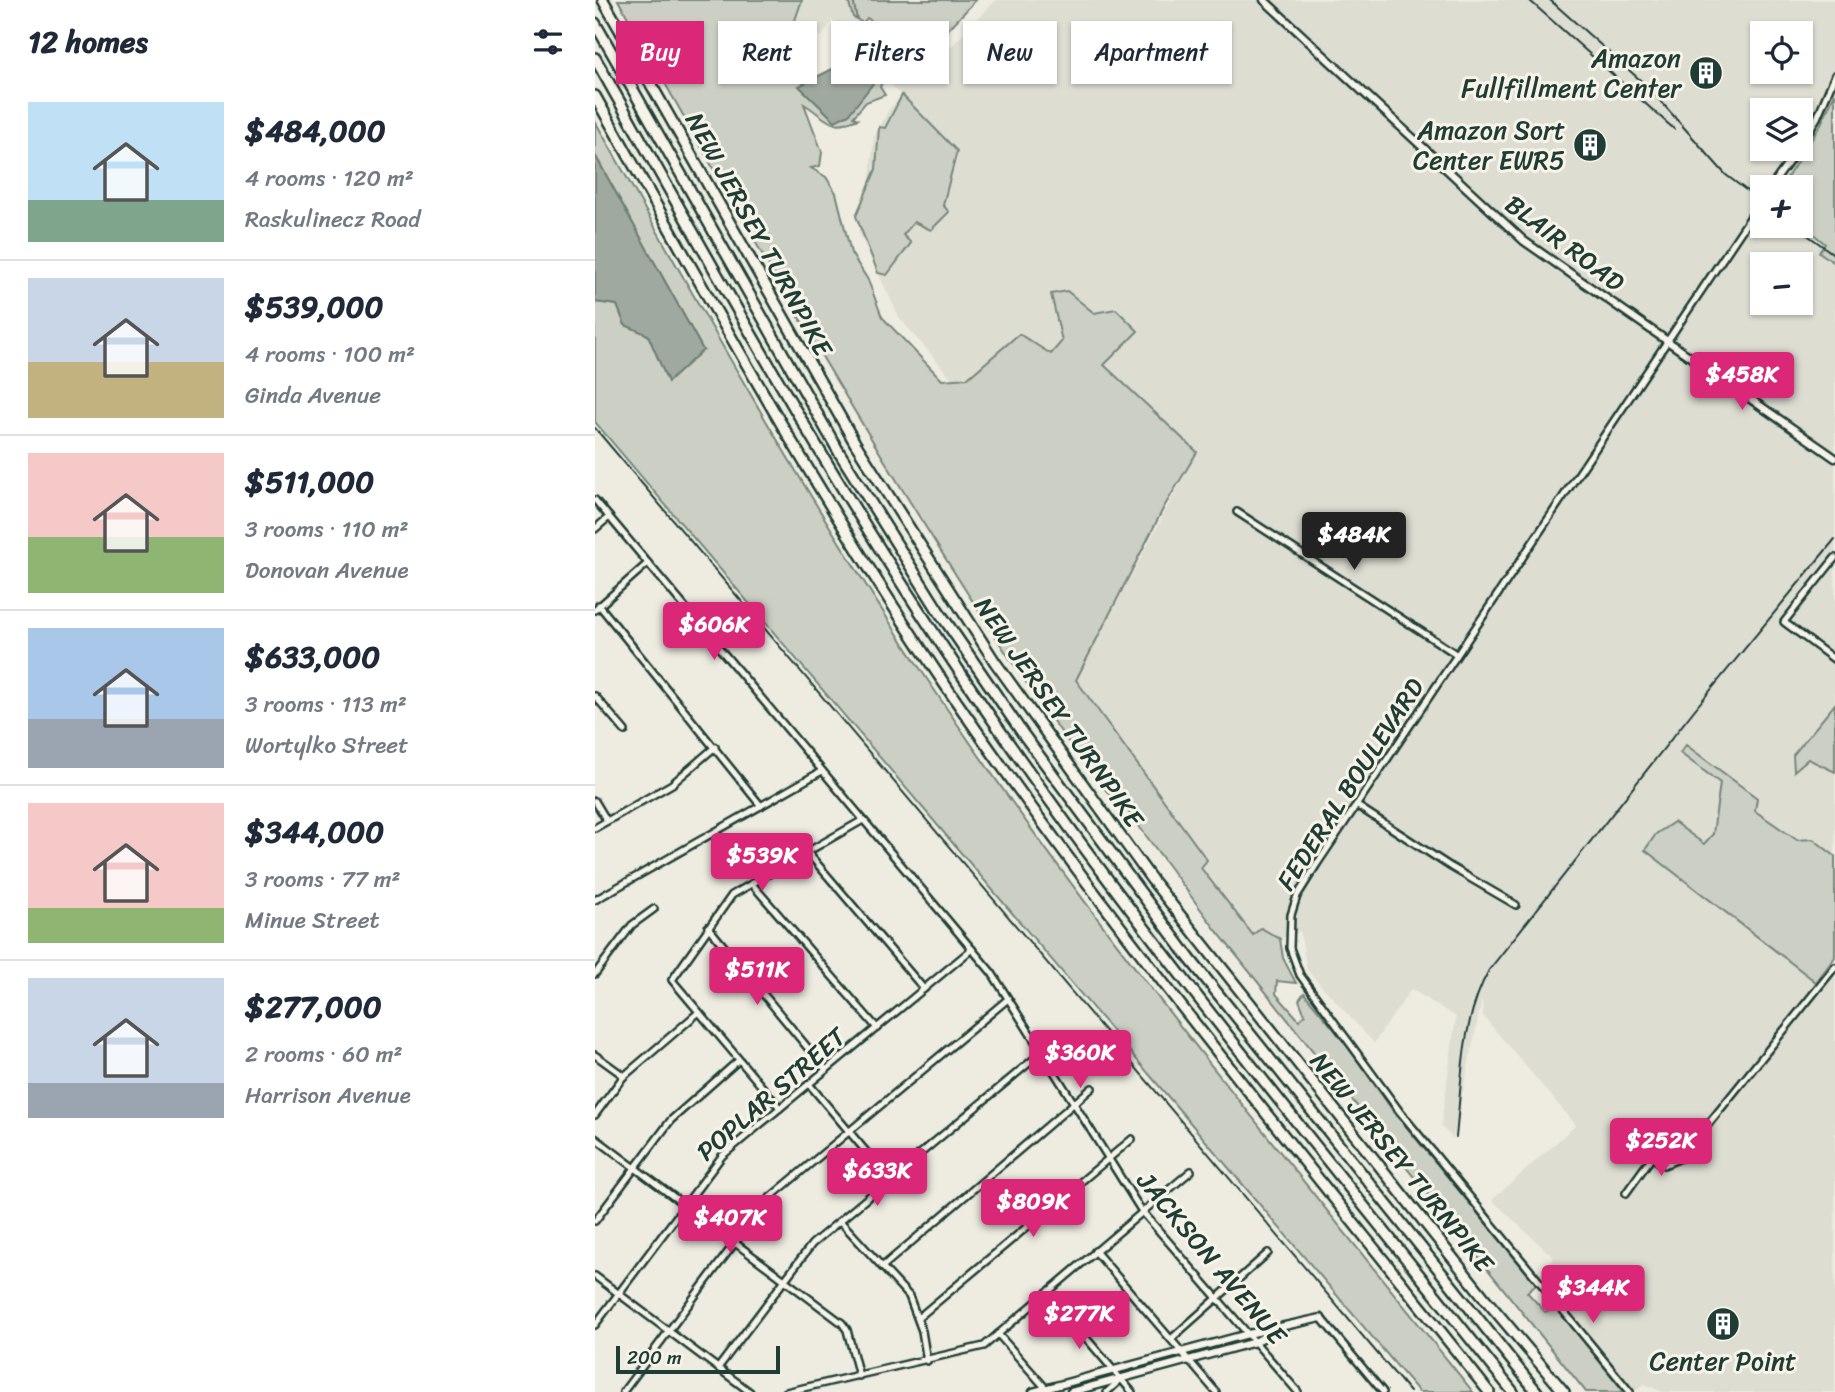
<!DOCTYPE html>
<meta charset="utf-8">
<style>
body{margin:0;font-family:Sriracha,sans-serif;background:#f6f6f7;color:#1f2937;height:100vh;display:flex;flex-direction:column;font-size:26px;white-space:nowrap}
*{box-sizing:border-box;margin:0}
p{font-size:23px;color:#747a83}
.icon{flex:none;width:38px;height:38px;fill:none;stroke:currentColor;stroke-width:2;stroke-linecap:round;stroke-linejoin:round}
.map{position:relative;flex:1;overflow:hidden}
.drawer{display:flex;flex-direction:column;background:#fff;width:595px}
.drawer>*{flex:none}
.banner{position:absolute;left:21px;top:21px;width:665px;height:63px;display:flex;gap:14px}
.tools{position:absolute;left:1155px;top:21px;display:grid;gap:14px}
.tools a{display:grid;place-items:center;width:63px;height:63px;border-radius:0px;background:#fff;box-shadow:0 2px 5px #0004;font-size:35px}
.scale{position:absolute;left:21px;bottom:18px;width:164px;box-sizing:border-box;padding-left:7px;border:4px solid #1f3d34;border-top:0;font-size:19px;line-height:24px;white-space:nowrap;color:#1f3d34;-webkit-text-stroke:5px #f7f3e8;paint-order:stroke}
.price{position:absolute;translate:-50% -60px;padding:0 16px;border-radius:7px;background:#db2777;color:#fff;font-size:23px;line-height:46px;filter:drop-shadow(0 2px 4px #0008)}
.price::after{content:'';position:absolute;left:50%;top:42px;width:21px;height:16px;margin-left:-10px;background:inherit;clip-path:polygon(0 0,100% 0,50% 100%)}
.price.selected{background:#222;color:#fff}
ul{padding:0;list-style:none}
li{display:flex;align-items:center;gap:21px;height:175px;padding:0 28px}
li+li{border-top:2px solid #e0e1e3}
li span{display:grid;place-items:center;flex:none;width:196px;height:140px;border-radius:0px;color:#555}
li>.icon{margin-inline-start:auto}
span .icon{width:84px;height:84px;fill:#fffc;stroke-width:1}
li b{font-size:30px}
h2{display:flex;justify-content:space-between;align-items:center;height:84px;padding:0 28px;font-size:30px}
.pill{padding:0 24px;border-radius:0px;background:#fff;box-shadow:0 2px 5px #0004;font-size:24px;line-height:63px}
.pill.selected{background:#db2777;color:#fff}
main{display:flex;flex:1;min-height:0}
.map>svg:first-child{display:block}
.built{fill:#ddddd2;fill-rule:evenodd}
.green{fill:#cccfc4;stroke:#76867c;stroke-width:2}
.water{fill:#9fa99f;stroke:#6c7e74;stroke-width:2}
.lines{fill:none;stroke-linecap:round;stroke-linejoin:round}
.stream{stroke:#6c7e74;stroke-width:2}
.minor-casing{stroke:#1f3d34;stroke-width:10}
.tertiary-casing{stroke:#1f3d34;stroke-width:11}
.motorway-casing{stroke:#1f3d34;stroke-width:14}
.minor{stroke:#f7f3e8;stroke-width:5}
.tertiary{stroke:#f7f3e8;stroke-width:6}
.motorway{stroke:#f7f3e8;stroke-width:9}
.rail{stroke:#1f3d34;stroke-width:2}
.labels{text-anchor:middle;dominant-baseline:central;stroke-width:6;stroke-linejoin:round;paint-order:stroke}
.poi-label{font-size:26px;fill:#1f3d34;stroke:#f7f3e8;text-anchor:end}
.street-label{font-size:26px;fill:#1f3d34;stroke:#f7f3e8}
</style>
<main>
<section class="drawer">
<h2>12 homes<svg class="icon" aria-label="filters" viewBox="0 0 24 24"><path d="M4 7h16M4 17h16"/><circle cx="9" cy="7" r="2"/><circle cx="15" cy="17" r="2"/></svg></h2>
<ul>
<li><span style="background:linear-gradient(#bfe0f5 70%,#7fa58c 0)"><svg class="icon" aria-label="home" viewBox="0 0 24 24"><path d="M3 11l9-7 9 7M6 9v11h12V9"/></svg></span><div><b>$484,000</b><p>4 rooms · 120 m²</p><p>Raskulinecz Road</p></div></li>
<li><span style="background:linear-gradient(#c9d6e8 60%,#c2b280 0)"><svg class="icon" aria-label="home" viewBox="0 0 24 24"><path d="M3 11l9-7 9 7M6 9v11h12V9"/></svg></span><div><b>$539,000</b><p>4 rooms · 100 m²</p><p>Ginda Avenue</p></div></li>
<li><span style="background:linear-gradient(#f6c9c9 60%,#8fb573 0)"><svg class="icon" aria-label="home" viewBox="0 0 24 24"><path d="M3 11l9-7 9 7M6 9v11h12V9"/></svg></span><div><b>$511,000</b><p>3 rooms · 110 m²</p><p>Donovan Avenue</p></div></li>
<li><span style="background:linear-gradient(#a9c7e8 65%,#9aa5b1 0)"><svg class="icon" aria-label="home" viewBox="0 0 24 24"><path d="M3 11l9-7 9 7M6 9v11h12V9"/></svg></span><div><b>$633,000</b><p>3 rooms · 113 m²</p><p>Wortylko Street</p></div></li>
<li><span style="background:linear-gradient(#f6c9c9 75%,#8fb573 0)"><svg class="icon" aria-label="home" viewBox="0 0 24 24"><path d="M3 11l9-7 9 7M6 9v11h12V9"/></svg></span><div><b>$344,000</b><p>3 rooms · 77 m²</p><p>Minue Street</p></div></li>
<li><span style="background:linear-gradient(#c9d6e8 75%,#9aa5b1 0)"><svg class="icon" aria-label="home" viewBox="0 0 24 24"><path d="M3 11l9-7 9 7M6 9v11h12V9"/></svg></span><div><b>$277,000</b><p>2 rooms · 60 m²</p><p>Harrison Avenue</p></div></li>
</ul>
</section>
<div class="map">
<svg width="1240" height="1392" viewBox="0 0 1240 1392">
<rect width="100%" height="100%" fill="#eeece1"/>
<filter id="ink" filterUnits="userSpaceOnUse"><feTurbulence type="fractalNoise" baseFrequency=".0143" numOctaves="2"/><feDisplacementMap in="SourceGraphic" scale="14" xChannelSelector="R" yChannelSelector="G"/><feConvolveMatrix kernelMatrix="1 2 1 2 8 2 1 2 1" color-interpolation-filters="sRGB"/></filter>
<g filter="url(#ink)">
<path class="built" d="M207,0H253L254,7L330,54L352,51L401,0H1240V93L1225,126L1186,187H1167V226L1206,225L1240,256V1392H1068L1049,1384L1039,1392H1034L941,1278L959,1258L897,1200L981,1125L888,1016L887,999L858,1139L846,1126L861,1017L816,989L779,1043L712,970L705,931L685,939L666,929L658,936L606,867L612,860L481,679L602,452L526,572L305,319L263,231L272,203L279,137L293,111L307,96L264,49L259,31L254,27L245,30L237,20L227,37L214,30L206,46L193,40ZM1167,33H1206V72H1167ZM1167,110H1206V149H1167ZM1167,264H1206V303H1167Z"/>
<g class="green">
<path d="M23,0H207L193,40V69L222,77L205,87L240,121L260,55L259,31L264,49L290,76L285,87L290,95L271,102L258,117L263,119C234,131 232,118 209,104L227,152L225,166L216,168L231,177L241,193L256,253L273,280L287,317L347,380L373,378L424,334L456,354L467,341L456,294L472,291L499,313L521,309L543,331L509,365L602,452L569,507L481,680L612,860L606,868L658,935L666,928L685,939L688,958L701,983L682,981L681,994L704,1020L710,1015L704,1000L709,993L748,1040L798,1111L941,1284L932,1292L950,1312L963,1309L1029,1392H991L621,930L532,810L524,806C449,717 387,617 325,518C219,348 121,174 23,0Z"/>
<polygon points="253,0 381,0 330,54 272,18 268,23 258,17"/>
<polygon points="1240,93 1240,263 1224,252 1230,244 1206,223 1206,187 1186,187 1225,126"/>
<polygon points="307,95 362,151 348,205 354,212 336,230 319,222 308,235 316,243 292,275 283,273 261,216 281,169 284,127 290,128"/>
<path d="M0,121C107,311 213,501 334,682C499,930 692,1159 878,1392H824L0,422V302L22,305L30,325L108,350L0,155Z"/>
<polygon points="1240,704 1240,772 1213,759 1199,771 1198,755"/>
<polygon points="1091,745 1162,798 1160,811 1202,840 1218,839 1240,856 1240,957 1221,982 1050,850 1061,834 1079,822 1109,844 1118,834 1125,783 1085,753"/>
</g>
<g class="water">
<polygon points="252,29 259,31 260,55 280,81 254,114 240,121 204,86 253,61"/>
<polygon points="0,155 108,350 73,382 53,335 30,325 22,305 0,302"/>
</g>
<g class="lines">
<polyline class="stream" points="258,0 262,19"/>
<g class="minor-casing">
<g id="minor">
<polyline points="1206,144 1222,118 1240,75"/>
<polyline points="1176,187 1203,149"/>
<polyline points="0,500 397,973 546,1210 703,1392"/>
<polyline points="642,512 861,654"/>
<polyline points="0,529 14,517"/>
<polyline points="1240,558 1189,622 1240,660"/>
<polyline points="4,605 166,806"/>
<polyline points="0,610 53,563"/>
<polyline points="0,696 30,731"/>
<polyline points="0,801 12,821"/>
<polyline points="761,805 856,867 921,905"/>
<polyline points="0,828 77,784 120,747"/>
<polyline points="213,853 329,989"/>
<polyline points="157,884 282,1028"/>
<polyline points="0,900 227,771"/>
<polyline points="113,927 231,1070"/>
<polyline points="0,974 37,925 59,909"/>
<polyline points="0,1055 29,1076"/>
<polyline points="214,1084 295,1180"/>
<polyline points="185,1108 77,980 137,895 268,820"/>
<polyline points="0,1115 28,1077 104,1012"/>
<polyline points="0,1138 247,1323 252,1330 264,1376"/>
<polyline points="1031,1193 1057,1157 1069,1165 1086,1158 1240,967"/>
<polyline points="0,1221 76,1120 144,1060"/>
<polyline points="246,1222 314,1296 327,1331 332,1361"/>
<polyline points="500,1251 621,1392"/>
<polyline points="287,1267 497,1088"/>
<polyline points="0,1276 155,1392"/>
<polyline points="452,1292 537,1392"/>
<polyline points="323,1318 537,1139"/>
<polyline points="726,1318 788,1392"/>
<polyline points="0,1325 127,1156 377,949"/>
<polyline points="403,1334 454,1392"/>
<polyline points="576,1339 673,1253"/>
<polyline points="123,1368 217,1244 446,1053"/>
<polyline points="28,1392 172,1200 413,999"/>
<polyline points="191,1392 389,1346 596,1171"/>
<polyline points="512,1392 525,1380"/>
<polyline points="1035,1392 805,1112 705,975 695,948 696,915 702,896 722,864 1167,200"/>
</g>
</g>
<g class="tertiary-casing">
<g id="tertiary">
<polyline points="669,0 929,241 1240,458"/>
<polyline points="438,1392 653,1334 726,1318"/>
<polyline points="476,1392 660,1342 680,1331"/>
</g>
</g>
<g class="motorway-casing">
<g id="motorway">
<polyline points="8,0 260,443 400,662 557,880 892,1301 969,1392"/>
<polyline points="0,23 244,452 343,610 428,734 595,959 942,1392"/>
<path d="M0,58C119,269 235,481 371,681C539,929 732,1158 918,1392"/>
<path d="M0,96C114,299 226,503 357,695C523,937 712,1163 894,1392"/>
</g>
</g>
<use href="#minor" class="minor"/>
<use href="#tertiary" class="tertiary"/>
<use href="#motorway" class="motorway"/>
<g class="rail">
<polyline points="934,0 1079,129"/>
<polyline points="955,0 1053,87 1131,175 1167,202"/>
<polyline points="1200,226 1240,255"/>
<polyline points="0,428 815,1392"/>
<path d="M861,1137C867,1081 866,1020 894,970L1100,709L1240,539"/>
</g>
</g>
</g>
<defs>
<g id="building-disc" transform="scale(1.75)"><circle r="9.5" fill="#1f3d34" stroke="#f7f3e8"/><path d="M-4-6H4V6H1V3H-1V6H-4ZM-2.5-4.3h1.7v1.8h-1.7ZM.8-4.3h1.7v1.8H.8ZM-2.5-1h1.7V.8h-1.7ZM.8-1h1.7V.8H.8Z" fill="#fff"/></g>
</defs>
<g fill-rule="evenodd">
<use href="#building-disc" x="1111" y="73"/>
<use href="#building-disc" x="995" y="145"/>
<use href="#building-disc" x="1128" y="1324"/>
</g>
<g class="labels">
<g class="poi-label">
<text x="1086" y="58">Amazon<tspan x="1086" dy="30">Fullfillment Center</tspan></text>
<text x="970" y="130">Amazon Sort<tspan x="970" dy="30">Center EWR5</tspan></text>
<text x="1128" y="1361" text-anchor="middle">Center Point</text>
</g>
<g class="street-label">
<text transform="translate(164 234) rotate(61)">NEW JERSEY TURNPIKE</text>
<text transform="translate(970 243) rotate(37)">BLAIR ROAD</text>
<text transform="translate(464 712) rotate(55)">NEW JERSEY TURNPIKE</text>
<text transform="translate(755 784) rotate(-57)">FEDERAL BOULEVARD</text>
<text transform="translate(176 1094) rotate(-41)">POPLAR STREET</text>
<text transform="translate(807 1162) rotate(51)">NEW JERSEY TURNPIKE</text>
<text transform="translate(617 1258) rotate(50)">JACKSON AVENUE</text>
</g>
</g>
</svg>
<div class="tools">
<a><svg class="icon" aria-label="locate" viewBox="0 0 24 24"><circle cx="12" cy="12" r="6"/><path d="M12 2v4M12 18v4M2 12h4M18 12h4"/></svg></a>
<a><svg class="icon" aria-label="layers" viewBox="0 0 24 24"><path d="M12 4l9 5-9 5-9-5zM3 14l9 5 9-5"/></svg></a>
<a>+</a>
<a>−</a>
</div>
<div class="scale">200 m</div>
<b class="price" style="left:1147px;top:412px">$458K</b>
<b class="price selected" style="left:759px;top:572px">$484K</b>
<b class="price" style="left:119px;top:662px">$606K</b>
<b class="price" style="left:167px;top:893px">$539K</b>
<b class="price" style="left:162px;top:1007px">$511K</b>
<b class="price" style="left:485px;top:1090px">$360K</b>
<b class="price" style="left:1066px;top:1178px">$252K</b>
<b class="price" style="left:282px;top:1208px">$633K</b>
<b class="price" style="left:438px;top:1239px">$809K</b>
<b class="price" style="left:135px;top:1255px">$407K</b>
<b class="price" style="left:998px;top:1325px">$344K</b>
<b class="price" style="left:484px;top:1351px">$277K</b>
<div class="banner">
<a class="pill selected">Buy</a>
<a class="pill">Rent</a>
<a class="pill">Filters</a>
<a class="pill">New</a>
<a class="pill">Apartment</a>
</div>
</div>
</main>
